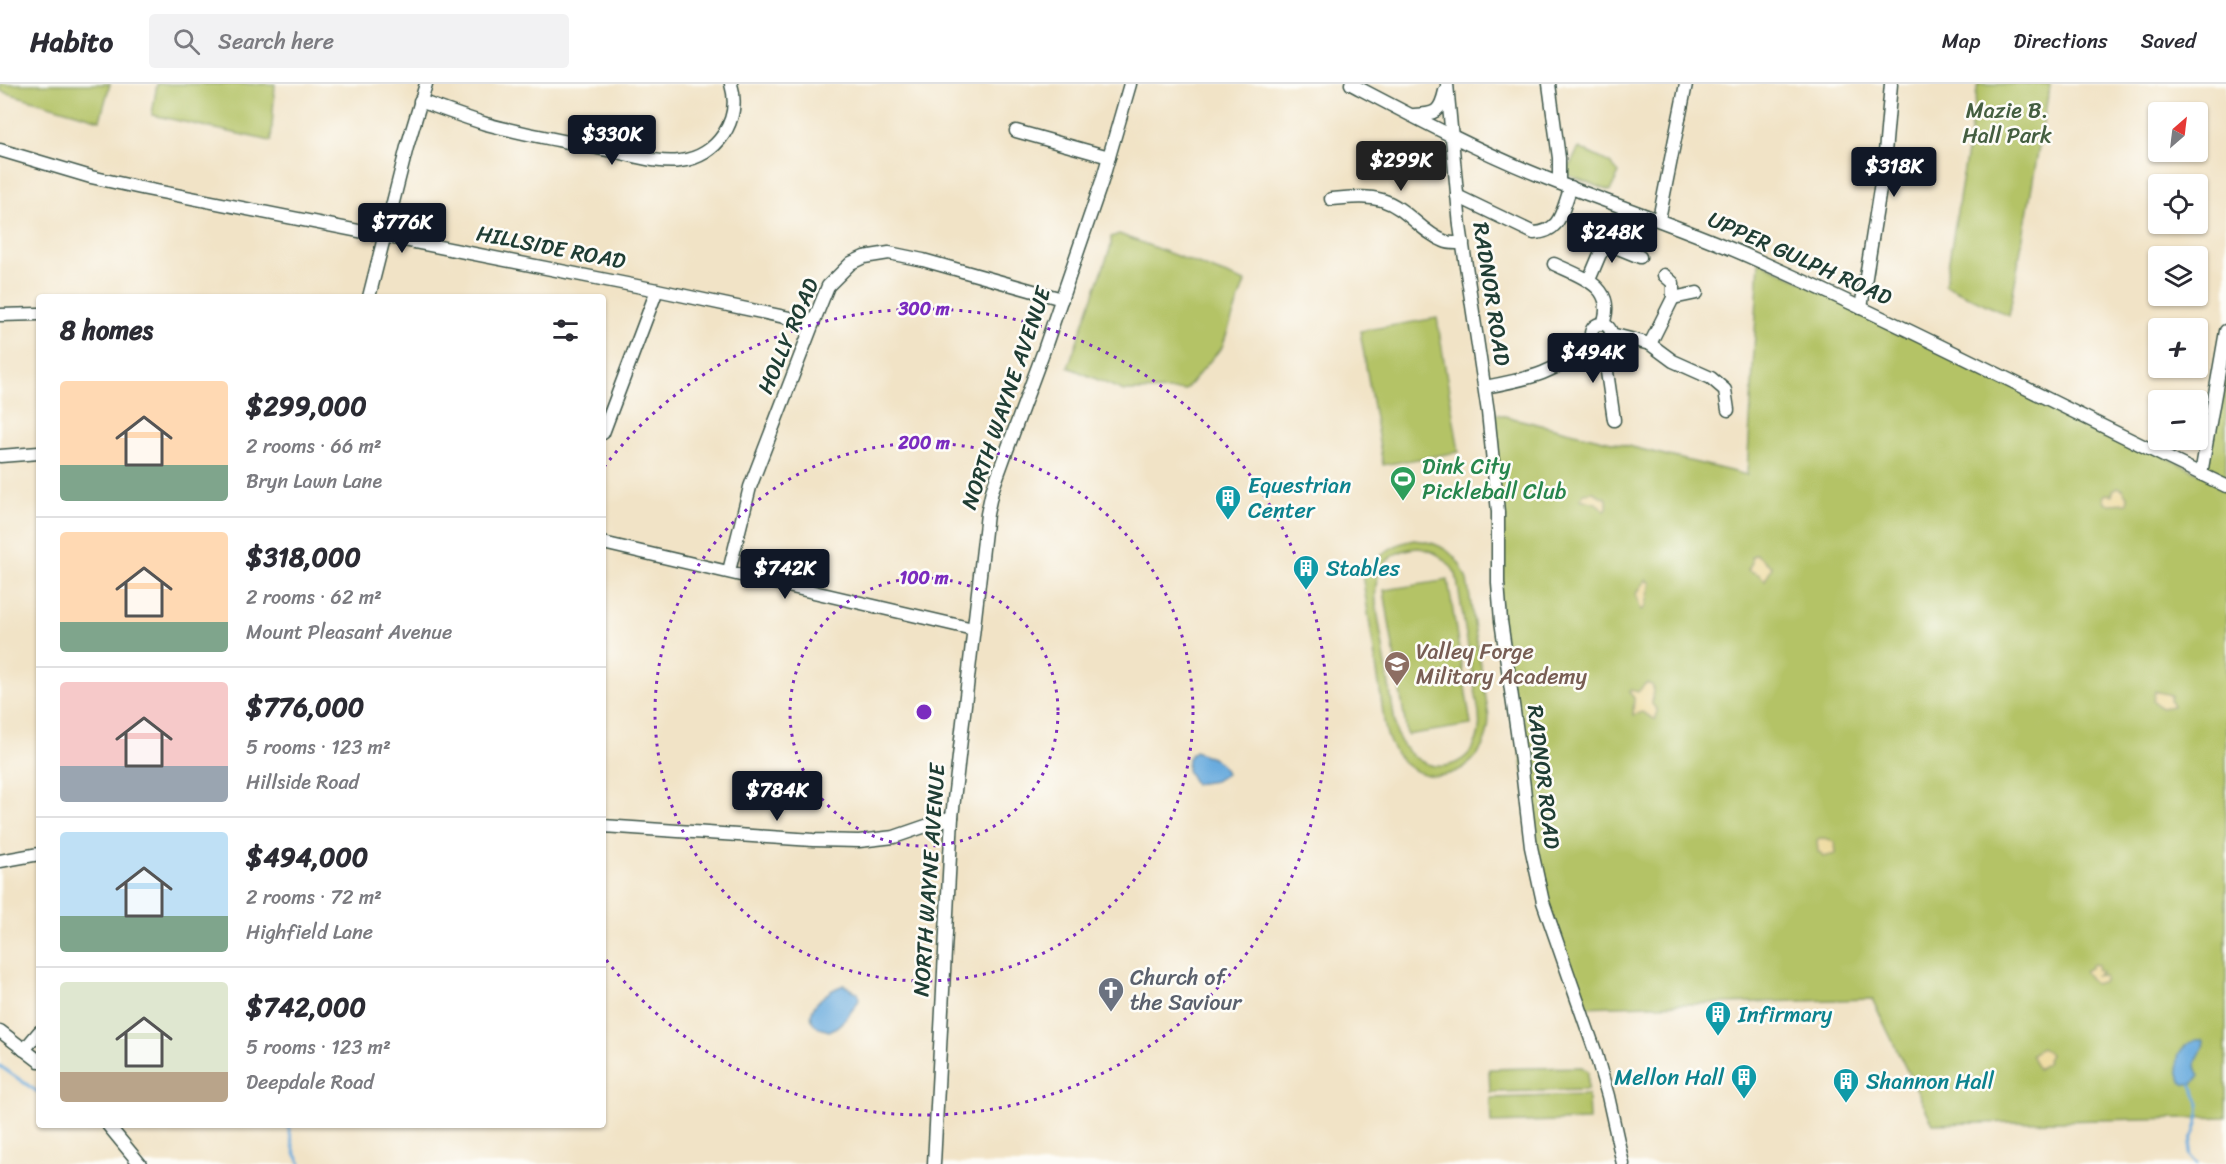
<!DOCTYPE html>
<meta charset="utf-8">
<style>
body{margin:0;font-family:Sriracha,sans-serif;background:#f2f2f3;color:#2b2b33;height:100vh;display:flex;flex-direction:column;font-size:22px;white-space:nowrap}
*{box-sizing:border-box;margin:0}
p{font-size:20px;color:#7c7c81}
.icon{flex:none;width:33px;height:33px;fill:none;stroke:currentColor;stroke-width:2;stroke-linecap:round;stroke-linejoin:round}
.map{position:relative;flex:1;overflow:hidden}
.panel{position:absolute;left:36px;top:210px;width:570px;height:834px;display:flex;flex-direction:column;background:#fff;border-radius:6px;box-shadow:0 2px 4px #0004}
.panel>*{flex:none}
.needle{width:39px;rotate:28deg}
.fabs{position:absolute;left:2148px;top:18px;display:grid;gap:12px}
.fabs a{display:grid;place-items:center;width:60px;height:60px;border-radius:6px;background:#fff;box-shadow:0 2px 4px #0004;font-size:30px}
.price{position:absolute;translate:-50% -51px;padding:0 14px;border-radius:6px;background:#111827;color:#fff;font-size:20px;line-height:39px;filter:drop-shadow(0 2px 3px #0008)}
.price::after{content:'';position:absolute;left:50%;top:36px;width:18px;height:14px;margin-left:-9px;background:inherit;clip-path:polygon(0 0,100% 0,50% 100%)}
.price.selected{background:#222;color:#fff}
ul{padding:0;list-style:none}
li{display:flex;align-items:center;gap:18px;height:150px;padding:0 24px}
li+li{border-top:2px solid #e1e1e2}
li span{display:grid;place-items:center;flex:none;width:168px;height:120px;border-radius:6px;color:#555}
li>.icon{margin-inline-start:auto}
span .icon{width:72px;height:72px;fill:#fffc;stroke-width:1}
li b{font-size:26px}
h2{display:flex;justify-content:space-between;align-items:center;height:72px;padding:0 24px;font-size:26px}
header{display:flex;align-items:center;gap:36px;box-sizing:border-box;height:84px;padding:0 30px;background:#fff;border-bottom:2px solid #e1e1e2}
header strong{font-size:28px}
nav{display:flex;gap:33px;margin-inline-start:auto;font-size:21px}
.search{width:420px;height:54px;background:#f2f2f3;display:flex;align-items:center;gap:15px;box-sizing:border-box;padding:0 21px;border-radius:6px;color:#7c7c81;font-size:22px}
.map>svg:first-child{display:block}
.green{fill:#b4c366;stroke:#6a804d;stroke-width:1.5;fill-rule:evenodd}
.sand{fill:#eeda9e;stroke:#868c69;stroke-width:1.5}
.water{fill:#6bacde;stroke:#457489;stroke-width:1.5}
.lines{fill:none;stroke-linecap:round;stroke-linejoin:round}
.stream{stroke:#6bacde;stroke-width:3}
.minor-casing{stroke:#3e564a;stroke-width:15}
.minor{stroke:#fff;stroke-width:12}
.ring{fill:none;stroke:#7b2cbf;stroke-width:3;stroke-dasharray:3 6}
.labels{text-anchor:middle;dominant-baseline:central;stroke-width:5;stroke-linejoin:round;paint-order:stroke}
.park-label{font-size:22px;fill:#445e40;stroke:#fdfcf7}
.street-label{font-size:22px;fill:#1f3d34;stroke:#fdfcf7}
.leisure-label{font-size:22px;fill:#27864d;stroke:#fdfcf7;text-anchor:start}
.culture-label{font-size:22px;fill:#0d838f;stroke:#fdfcf7;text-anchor:start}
.education-label{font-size:22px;fill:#785e54;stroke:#fdfcf7;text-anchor:start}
.worship-label{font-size:22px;fill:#5b616d;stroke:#fdfcf7;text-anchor:start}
.centre{fill:#7b2cbf;stroke:#fdfcf7;stroke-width:3}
.ring-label{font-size:18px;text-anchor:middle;font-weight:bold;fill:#7b2cbf;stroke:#fdfcf7;stroke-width:5;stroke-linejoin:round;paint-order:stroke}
</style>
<header>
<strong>Habito</strong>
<div class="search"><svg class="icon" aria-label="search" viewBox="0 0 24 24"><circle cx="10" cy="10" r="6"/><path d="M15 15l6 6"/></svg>Search here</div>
<nav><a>Map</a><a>Directions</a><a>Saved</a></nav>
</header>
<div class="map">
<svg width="2226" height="1080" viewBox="0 0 2226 1080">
<rect width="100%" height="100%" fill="#fdfcf7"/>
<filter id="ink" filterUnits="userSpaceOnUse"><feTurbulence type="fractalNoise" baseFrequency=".0167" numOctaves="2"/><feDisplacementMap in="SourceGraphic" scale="12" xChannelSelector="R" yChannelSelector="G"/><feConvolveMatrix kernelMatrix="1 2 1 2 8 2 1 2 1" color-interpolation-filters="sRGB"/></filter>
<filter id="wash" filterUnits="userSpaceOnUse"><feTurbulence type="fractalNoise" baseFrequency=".008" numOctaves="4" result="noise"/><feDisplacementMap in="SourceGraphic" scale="24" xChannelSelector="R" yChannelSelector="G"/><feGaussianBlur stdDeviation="1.35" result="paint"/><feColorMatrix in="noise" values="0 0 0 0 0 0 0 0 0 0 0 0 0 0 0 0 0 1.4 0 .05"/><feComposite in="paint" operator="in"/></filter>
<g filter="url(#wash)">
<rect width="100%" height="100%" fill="#f1e3c6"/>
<g class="green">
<polygon points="0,0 110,0 100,36 0,7"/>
<polygon points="157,0 275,0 271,57 152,31"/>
<polygon points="1978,0 2050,0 2009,232 1945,201"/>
<polygon points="1579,64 1610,79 1619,89 1610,107 1565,90"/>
<polygon points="1119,150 1245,198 1222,263 1185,306 1124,307 1068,283 1111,162 1111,153"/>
<polygon points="1759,177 2201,390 2226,247 2226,1033 1933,1040 1872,915 1579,923 1543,818 1501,537 1488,328 1747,391"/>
<polygon points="1437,234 1459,368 1383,381 1360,247"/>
<path d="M1414,456C1442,458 1458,470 1467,496L1489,633C1489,694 1417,714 1391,661C1383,646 1383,624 1380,607C1374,568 1368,529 1362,490L1369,489C1379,469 1393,460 1414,456ZM1419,464C1436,467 1447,475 1456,490L1479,630C1486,686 1422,703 1397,651L1376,519C1373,488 1386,466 1419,464Z"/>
<polygon points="1448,496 1471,641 1407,651 1384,506"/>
<polygon points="1582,983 1588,988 1588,1006 1490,1008 1489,985"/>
<polygon points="1588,1011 1589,1036 1491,1039 1490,1014"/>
</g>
<g class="sand">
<polygon points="2118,403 2122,405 2128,414 2127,419 2109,420 2105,418 2103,412 2107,410 2113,411 2113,406"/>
<polygon points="1593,408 1607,415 1607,424 1605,427 1596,419 1580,415 1584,409"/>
<polygon points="1756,470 1772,483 1765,496 1758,490 1748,486 1752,478 1751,473"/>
<polygon points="1646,496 1651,499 1645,524 1641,526 1636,510"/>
<polygon points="1646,599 1652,601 1653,603 1652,620 1657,626 1656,635 1654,635 1642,628 1633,631 1634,614 1629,608 1631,606 1638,608"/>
<polygon points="2155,607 2171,611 2170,615 2173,622 2161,624 2153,617"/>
<polygon points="1820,754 1835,758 1836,770 1823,773 1821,769 1818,768 1817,756"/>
<polygon points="2091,880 2098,881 2097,886 2102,888 2096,891 2104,892 2104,897 2094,900 2084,887 2091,883"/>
<polygon points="2041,964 2050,970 2047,976 2048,978 2038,985 2031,970"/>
</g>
<g class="water">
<path d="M1195,667C1209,673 1222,675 1226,690L1215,697L1195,700L1187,686L1188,674Z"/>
<path d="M844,901L858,909L859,916C852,927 841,943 829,947C823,945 814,943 812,936C807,920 832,905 844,901Z"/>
<path d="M2196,956H2202L2204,958C2202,972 2190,977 2200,991L2194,999L2186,1000L2181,997C2175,977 2175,964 2196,956Z"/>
</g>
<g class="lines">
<g class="stream">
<polyline points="0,982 39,1009"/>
<path d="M2191,1000C2209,1030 2193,1040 2189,1071L2197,1080"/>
<polyline points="288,1041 295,1069 301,1080"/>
</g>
</g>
</g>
<g filter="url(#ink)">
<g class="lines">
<g class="minor-casing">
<g id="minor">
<path d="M1351,0C1412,32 1474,65 1538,91C1612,121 1687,144 1759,177C1917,247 2070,328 2226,402"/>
<polyline points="1447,0 1460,142 1488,328 1498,428 1498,499 1501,537 1520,669 1531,763 1543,818 1595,967 1608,1012 1623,1080"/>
<polyline points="1549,0 1559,74 1559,99"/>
<path d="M420,17C442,25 464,33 486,40C527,51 570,58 612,67C633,71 658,80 680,77C717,73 742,36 731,0"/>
<path d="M1414,31C1435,30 1440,29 1445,7"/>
<polyline points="1016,47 1109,73"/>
<polyline points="0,66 91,93 141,104 657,206 813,239"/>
<path d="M1457,112L1534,149C1562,148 1562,125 1571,103"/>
<path d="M1331,115C1348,114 1365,111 1382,116C1407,124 1421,148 1444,157C1450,160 1456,159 1463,159"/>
<polyline points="1659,135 1686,0"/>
<path d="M1554,180C1582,193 1617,203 1603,240"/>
<polyline points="1589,196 1600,170 1607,162 1613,162 1640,173"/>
<polyline points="369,213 407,63 426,0"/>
<polyline points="1673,214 1697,209"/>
<polyline points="1861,224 1884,80 1891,0"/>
<polyline points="0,231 39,230"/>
<circle cx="1601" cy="250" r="10"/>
<polyline points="1611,250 1650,260 1673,277 1711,294 1725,306 1728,326"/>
<polyline points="1603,260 1614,336"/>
<polyline points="1650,260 1673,214 1673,199 1664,191"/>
<path d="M1485,303C1528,295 1560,289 1592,256"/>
<polyline points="603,349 657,206"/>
<polyline points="0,372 39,369"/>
<polyline points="2201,390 2226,247"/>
<polyline points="603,459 973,545"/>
<polyline points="729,487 750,403 813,239 828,202 851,179 864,173 889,169 923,176 1062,215"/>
<polyline points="603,742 813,756 859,757 894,753 952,733"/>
<polyline points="0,777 39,770"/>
<polyline points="0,947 39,977"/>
<polyline points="24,966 39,948"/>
<polyline points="108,1041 140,1080"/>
<polyline points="934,1080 952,733 987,430 992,407 1004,374 1044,266 1102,97 1130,0"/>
</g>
</g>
<use href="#minor" class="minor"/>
</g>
</g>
<g class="ring">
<circle cx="924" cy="628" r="134"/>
<circle cx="924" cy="628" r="269"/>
<path d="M604 383A403 403 0 1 1 604 873"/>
</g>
<defs>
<g id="stadium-pin" transform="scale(1.35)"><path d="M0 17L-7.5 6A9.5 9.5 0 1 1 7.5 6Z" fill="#2e9e5b" stroke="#fdfcf7"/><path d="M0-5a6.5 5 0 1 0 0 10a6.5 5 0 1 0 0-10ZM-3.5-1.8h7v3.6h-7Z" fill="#fff"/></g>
<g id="building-pin" transform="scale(1.35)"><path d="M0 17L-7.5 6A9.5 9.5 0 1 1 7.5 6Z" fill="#0f9aa8" stroke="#fdfcf7"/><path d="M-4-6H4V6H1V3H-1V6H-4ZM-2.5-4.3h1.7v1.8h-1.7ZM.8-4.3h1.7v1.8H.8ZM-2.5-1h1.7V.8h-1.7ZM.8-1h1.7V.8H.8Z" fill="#fff"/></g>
<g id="university-pin" transform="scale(1.35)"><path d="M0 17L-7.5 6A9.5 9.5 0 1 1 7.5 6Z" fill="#8d6e63" stroke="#fdfcf7"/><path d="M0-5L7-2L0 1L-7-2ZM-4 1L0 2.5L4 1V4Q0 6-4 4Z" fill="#fff"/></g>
<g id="church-pin" transform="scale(1.35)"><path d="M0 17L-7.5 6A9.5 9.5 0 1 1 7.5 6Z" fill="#6b7280" stroke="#fdfcf7"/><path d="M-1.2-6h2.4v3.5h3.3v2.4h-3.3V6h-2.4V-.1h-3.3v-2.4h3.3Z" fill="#fff"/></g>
</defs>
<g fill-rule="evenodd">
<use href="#stadium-pin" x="1403" y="395"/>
<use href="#building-pin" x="1228" y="414"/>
<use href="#building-pin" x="1306" y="484"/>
<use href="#university-pin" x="1397" y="580"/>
<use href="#church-pin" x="1111" y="906"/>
<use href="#building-pin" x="1718" y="930"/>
<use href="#building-pin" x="1744" y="993"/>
<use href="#building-pin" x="1846" y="997"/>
</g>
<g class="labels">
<g class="park-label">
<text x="2007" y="26">Mazie B.<tspan x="2007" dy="25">Hall Park</tspan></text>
</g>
<g class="street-label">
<text transform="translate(551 163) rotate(11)">HILLSIDE ROAD</text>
<text transform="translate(1800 174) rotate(24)">UPPER GULPH ROAD</text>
<text transform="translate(1492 210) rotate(81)">RADNOR ROAD</text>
<text transform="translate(788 252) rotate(-67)">HOLLY ROAD</text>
<text transform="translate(1006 314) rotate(-71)">NORTH WAYNE AVENUE</text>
<text transform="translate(1544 693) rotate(83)">RADNOR ROAD</text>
<text transform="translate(929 796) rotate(-86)">NORTH WAYNE AVENUE</text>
</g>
<g class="leisure-label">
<text x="1422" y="382">Dink City<tspan x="1422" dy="25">Pickleball Club</tspan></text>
</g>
<g class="culture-label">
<text x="1248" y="401">Equestrian<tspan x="1248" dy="25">Center</tspan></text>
<text x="1326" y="484">Stables</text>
<text x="1738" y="930">Infirmary</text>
<text x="1724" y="993" text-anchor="end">Mellon Hall</text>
<text x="1866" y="997">Shannon Hall</text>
</g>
<g class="education-label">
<text x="1416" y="567">Valley Forge<tspan x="1416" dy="25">Military Academy</tspan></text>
</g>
<g class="worship-label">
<text x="1130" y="893">Church of<tspan x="1130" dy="25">the Saviour</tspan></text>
</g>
</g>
<circle cx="924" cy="628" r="9" class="centre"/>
<g class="ring-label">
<text x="924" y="231">300 m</text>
<text x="924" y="365">200 m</text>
<text x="924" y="500">100 m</text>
</g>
</svg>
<div class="fabs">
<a><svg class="needle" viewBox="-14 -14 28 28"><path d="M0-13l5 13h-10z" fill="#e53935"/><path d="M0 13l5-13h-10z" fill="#7c7c81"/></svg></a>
<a><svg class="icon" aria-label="locate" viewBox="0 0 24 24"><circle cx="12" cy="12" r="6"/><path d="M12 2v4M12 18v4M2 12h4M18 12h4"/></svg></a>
<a><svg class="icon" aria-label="layers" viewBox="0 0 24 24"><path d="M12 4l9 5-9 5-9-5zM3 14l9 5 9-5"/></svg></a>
<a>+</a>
<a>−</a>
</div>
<b class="price" style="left:612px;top:82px">$330K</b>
<b class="price selected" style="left:1401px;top:108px">$299K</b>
<b class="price" style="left:1894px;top:114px">$318K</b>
<b class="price" style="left:402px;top:170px">$776K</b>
<b class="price" style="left:1612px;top:180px">$248K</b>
<b class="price" style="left:1593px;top:300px">$494K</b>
<b class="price" style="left:785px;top:516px">$742K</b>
<b class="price" style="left:777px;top:738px">$784K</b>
<section class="panel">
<h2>8 homes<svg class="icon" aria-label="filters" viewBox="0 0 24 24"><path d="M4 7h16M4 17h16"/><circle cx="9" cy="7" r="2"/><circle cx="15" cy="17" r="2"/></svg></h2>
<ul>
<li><span style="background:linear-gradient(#ffd9b3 70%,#7fa58c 0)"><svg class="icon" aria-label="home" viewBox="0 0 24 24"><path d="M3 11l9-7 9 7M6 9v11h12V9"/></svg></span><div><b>$299,000</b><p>2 rooms · 66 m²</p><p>Bryn Lawn Lane</p></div></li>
<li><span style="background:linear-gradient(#ffd9b3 75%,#7fa58c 0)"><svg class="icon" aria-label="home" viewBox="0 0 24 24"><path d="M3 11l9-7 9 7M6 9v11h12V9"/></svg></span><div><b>$318,000</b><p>2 rooms · 62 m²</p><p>Mount Pleasant Avenue</p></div></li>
<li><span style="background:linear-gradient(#f6c9c9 70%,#9aa5b1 0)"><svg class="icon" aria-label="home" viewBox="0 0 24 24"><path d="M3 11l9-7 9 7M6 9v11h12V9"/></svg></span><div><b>$776,000</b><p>5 rooms · 123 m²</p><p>Hillside Road</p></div></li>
<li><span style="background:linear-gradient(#bfe0f5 70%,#7fa58c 0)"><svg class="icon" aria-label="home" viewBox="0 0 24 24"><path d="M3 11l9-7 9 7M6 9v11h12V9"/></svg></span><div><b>$494,000</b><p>2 rooms · 72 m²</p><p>Highfield Lane</p></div></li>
<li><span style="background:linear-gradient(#dfe7d0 75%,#b9a48a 0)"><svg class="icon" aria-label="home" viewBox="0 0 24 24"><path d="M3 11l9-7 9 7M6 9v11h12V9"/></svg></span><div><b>$742,000</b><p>5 rooms · 123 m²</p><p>Deepdale Road</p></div></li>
</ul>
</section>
</div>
